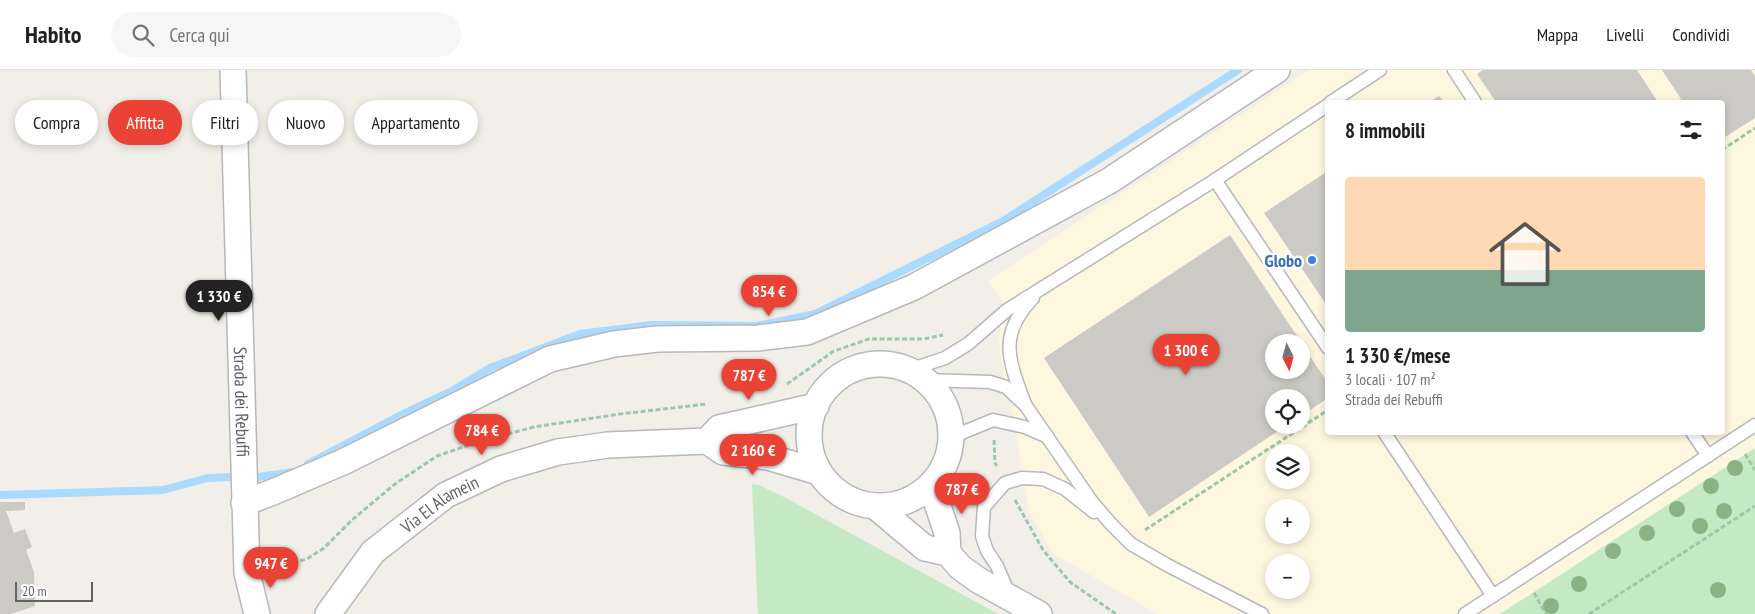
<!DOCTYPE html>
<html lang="it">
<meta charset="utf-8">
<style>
body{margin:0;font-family:"PT Sans Narrow",sans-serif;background:#f6f6f6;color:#202124;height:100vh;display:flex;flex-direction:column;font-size:19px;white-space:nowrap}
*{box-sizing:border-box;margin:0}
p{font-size:16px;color:#757577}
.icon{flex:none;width:28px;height:28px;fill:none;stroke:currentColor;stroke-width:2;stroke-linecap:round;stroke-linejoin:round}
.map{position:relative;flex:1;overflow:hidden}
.details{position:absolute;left:1325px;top:30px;width:400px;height:335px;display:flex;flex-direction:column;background:#fff;border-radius:5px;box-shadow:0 2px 8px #0003}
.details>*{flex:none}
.guide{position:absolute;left:15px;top:30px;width:475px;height:45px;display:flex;gap:10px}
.needle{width:32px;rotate:174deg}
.fabs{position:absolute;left:1265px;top:264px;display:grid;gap:10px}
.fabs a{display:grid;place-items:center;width:45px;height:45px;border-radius:50%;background:#fff;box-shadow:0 2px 8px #0003;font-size:25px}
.scale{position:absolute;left:15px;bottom:12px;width:78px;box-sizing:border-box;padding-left:5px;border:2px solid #5f6368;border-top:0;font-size:14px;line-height:18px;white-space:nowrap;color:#5f6368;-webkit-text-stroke:4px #fff;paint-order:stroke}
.price{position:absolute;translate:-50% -42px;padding:0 11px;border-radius:18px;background:#ea4335;color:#fff;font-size:16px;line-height:32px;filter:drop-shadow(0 1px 2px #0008)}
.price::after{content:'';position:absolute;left:50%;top:30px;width:15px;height:11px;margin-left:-8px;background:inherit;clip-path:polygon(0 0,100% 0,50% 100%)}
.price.on{background:#222;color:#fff}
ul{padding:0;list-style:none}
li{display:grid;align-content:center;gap:10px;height:265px;padding:0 20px}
li span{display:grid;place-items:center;height:155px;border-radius:5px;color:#555}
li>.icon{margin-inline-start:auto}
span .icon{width:90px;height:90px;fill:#fffc;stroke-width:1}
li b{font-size:21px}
h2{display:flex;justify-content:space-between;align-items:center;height:60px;padding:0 20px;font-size:21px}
.tag{padding:0 18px;border-radius:22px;background:#fff;box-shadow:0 2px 8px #0003;font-size:18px;line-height:45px}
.tag.on{background:#ea4335;color:#fff}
header{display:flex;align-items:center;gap:30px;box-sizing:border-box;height:70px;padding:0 25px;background:#fff;border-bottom:1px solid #e0e0e0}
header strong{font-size:24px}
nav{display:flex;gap:28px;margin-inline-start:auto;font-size:18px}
.search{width:350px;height:45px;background:#f6f6f6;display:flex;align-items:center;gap:12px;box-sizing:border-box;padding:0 18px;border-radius:28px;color:#757577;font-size:19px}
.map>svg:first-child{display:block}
.commercial{fill:#fef7e0;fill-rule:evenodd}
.green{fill:#c5e8c5}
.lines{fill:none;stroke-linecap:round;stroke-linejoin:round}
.stream{stroke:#aadaff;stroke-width:8}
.building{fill:#cccac5}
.lane-casing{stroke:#b5b8bc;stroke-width:15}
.street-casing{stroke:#b5b8bc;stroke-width:28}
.path{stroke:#9cc7a9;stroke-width:3;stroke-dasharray:5 2.5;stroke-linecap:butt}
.lane{stroke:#fff;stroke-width:12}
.street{stroke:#fff;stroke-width:25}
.tree{fill:#89b387}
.shop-dot{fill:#3f7fe0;stroke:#fff;stroke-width:2}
.labels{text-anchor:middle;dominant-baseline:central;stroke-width:5;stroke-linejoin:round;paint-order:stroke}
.shop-label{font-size:18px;font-weight:bold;fill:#366cbe;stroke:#fff;text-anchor:end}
.street-label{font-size:18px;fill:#5f6368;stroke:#fff}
</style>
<header>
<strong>Habito</strong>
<div class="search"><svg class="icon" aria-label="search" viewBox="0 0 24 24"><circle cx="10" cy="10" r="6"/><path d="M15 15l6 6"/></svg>Cerca qui</div>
<nav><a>Mappa</a><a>Livelli</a><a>Condividi</a></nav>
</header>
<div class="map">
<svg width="1755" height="544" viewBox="0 0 1755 544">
<rect width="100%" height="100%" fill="#f1efe8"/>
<path class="commercial" d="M1309,0H1755V544H1158L1052,483L1029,441L1012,338L1004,307L999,273L1003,231L988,211ZM1328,32H1722V362H1328ZM1274,272H1301V300H1274ZM1274,328H1301V355H1274ZM1274,382H1301V410H1274ZM1274,438H1301V465H1274ZM1274,492H1301V520H1274Z"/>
<g class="green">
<polygon points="1755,378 1755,544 1500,544"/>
<polygon points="752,414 759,415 786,428 998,544 758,544"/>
</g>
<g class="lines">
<g class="stream">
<polyline points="308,394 407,342 454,320 490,298 580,264 651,255 757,256 815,244 1003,151 1238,0"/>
<polyline points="251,408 294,402"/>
<polyline points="0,425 163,420 208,408 232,407"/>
</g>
</g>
<g class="building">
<polygon points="1483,0 1637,0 1658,32 1496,32 1477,4"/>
<polygon points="1662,0 1751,0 1755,6 1755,48 1722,69 1722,32 1683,32"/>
<polygon points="1439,26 1444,32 1429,32"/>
<polygon points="1328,101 1328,237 1264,143"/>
<polygon points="1230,165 1301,272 1274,272 1274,300 1301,300 1301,273 1328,313 1328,328 1301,346 1301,328 1274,328 1274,355 1287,355 1149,447 1044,288"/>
<polygon points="0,432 25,432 25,440 6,441 14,463 25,459 32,477 26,480 34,502 35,536 11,544 0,544"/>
</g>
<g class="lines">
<g class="lane-casing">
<g id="lane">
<polyline points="1454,0 1475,32"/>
<polyline points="1331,32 1380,0"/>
<polyline points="1215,110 1328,278"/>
<polyline points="909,300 945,288 968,274 1007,240 1215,110 1328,35"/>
<polyline points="925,310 990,312 1006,317 1026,336 1092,432 1112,455 1131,474 1167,495 1262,544"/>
<path d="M1025,334C1009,291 997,265 1033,228"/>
<polyline points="1384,362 1493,526"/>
<polyline points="1692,362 1708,386"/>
<polyline points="952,367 993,350 1025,357 1048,367"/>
<polyline points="1009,524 997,496 987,481 982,466 984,437 1005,413 1022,408 1043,409 1065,419 1094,442"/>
<polyline points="1465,544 1755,355"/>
</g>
</g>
<g class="street-casing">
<g id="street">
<path id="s1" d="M233,0L247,503L257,544"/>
<circle cx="880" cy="365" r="71"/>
<polyline points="707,371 719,358 816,336"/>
<polyline points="931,415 947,463 948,483"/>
<polyline points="244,433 273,422 343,392 550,289 614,274 657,269 758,268 807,262 914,217 1109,111 1277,0"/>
<polyline points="876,437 925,478 948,483 960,497 978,510 1039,544"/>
<path id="s2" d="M328,544L373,482L446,425L501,399L558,382L608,375L707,371L723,382L768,387L819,402"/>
</g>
</g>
<g class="path">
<polyline points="1722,80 1755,58"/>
<polyline points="787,314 834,281 869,269 924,269 943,265"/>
<polyline points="994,370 995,393 997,396"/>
<polyline points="1745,384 1755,400"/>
<polyline points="1015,430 1043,480 1070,512 1116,544"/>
<polyline points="1145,460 1328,340"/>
<polyline points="271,498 307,489 324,478 352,450 395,414 437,386 481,371 534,357 620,344 707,334"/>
<polyline points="1534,523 1546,544"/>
<polyline points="1589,544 1755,436"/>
</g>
<use href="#lane" class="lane"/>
<use href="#street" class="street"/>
</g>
<g class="tree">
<circle cx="1735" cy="398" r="8"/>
<circle cx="1711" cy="416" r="8"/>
<circle cx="1677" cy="439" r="8"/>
<circle cx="1724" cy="441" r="8"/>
<circle cx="1700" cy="456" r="8"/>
<circle cx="1647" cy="463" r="8"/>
<circle cx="1613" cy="481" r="8"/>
<circle cx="1579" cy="514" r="8"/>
<circle cx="1718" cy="520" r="8"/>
<circle cx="1551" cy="536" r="8"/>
</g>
<circle class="shop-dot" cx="1312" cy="190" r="5"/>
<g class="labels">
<g class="shop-label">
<text x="1302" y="190">Globo</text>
</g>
<g class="street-label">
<text stroke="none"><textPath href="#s1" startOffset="332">Strada dei Rebuffi</textPath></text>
<text stroke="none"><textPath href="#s2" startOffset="159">Via El Alamein</textPath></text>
</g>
</g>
</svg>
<div class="fabs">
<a><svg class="needle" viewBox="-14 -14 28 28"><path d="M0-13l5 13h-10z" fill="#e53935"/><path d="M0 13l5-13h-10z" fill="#757577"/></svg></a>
<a><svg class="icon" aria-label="locate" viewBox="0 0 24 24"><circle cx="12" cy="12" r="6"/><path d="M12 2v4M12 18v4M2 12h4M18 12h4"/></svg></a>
<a><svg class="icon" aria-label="layers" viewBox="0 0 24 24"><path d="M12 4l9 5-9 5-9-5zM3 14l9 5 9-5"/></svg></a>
<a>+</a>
<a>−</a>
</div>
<div class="scale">20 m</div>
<b class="price" style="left:769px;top:247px">854 €</b>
<b class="price on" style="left:219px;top:252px">1 330 €</b>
<b class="price" style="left:1186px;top:306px">1 300 €</b>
<b class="price" style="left:749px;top:331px">787 €</b>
<b class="price" style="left:482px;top:386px">784 €</b>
<b class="price" style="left:753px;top:406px">2 160 €</b>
<b class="price" style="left:962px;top:445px">787 €</b>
<b class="price" style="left:271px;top:519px">947 €</b>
<div class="guide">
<a class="tag">Compra</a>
<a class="tag on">Affitta</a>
<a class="tag">Filtri</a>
<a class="tag">Nuovo</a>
<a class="tag">Appartamento</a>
</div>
<section class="details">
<h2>8 immobili<svg class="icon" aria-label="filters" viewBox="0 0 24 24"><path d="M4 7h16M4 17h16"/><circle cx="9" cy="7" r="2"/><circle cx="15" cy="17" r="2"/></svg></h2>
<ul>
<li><span style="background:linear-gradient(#ffd9b3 60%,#7fa58c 0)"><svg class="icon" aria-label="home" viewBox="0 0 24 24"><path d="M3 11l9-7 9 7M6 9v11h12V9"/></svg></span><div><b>1 330 €/mese</b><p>3 locali · 107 m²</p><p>Strada dei Rebuffi</p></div></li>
</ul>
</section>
</div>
